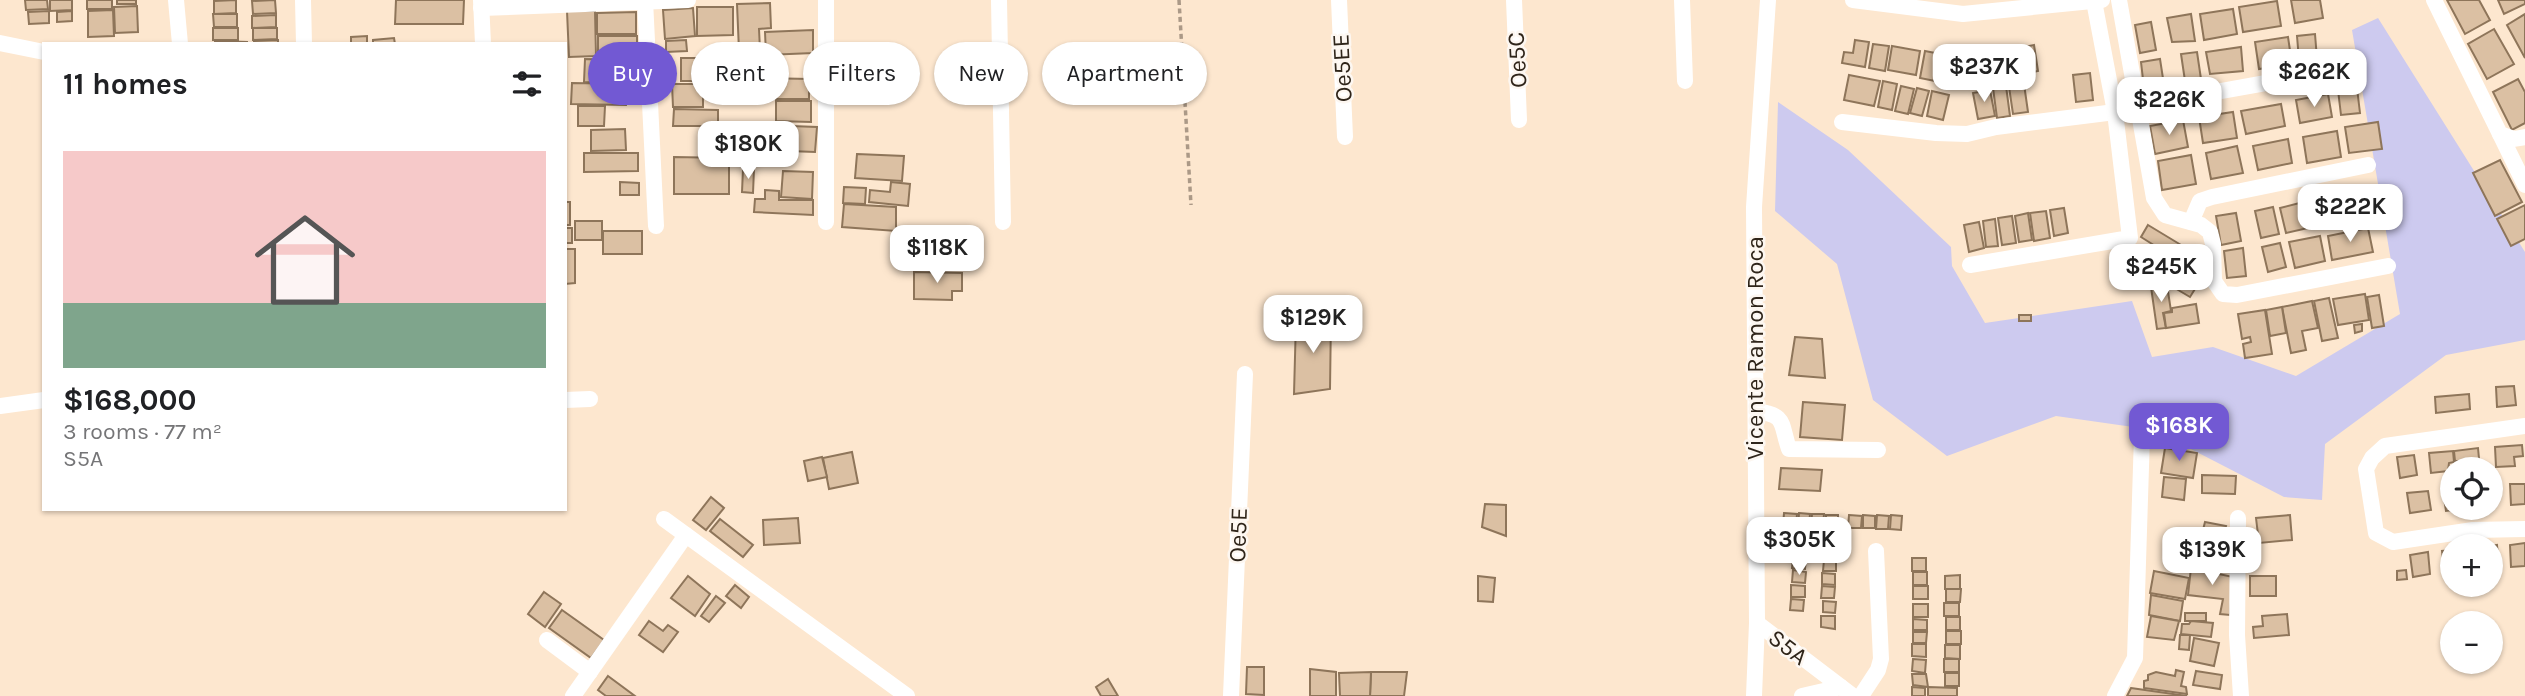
<!DOCTYPE html>
<meta charset="utf-8">
<style>
body{margin:0;font-family:Karla,sans-serif;background:#f6f6f6;color:#202124;height:100vh;display:flex;flex-direction:column;font-size:26px;white-space:nowrap}
*{box-sizing:border-box;margin:0}
p{font-size:23px;color:#757577}
.icon{flex:none;width:38px;height:38px;fill:none;stroke:currentColor;stroke-width:2;stroke-linecap:round;stroke-linejoin:round}
.map{position:relative;flex:1;overflow:hidden}
.sheet{position:absolute;left:42px;top:42px;width:525px;height:469px;display:flex;flex-direction:column;background:#fff;border-radius:0px;box-shadow:0 2px 5px #0004}
.sheet>*{flex:none}
.banner{position:absolute;left:588px;top:42px;width:665px;height:63px;display:flex;gap:14px}
.tools{position:absolute;left:2440px;top:457px;display:grid;gap:14px}
.tools a{display:grid;place-items:center;width:63px;height:63px;border-radius:50%;background:#fff;box-shadow:0 2px 5px #0004;font-size:35px}
.price{position:absolute;translate:-50% -60px;padding:0 16px;border-radius:14px;background:#fff;color:#222;font-size:23px;line-height:46px;filter:drop-shadow(0 2px 4px #0008)}
.price::after{content:'';position:absolute;left:50%;top:42px;width:21px;height:16px;margin-left:-10px;background:inherit;clip-path:polygon(0 0,100% 0,50% 100%)}
.price.active{background:#7259d3;color:#fff}
ul{padding:0;list-style:none}
li{display:grid;align-content:center;gap:14px;height:371px;padding:0 21px}
li span{display:grid;place-items:center;height:217px;border-radius:0px;color:#555}
li>.icon{margin-inline-start:auto}
span .icon{width:126px;height:126px;fill:#fffc;stroke-width:1}
li b{font-size:30px}
h2{display:flex;justify-content:space-between;align-items:center;height:84px;padding:0 21px;font-size:30px}
.pill{padding:0 24px;border-radius:32px;background:#fff;box-shadow:0 2px 5px #0004;font-size:24px;line-height:63px}
.pill.active{background:#7259d3;color:#fff}
.map>svg:first-child{display:block}
.green{fill:#cdcaef}
.building{fill:#dbc0a3;stroke:#8e755a;stroke-width:2}
.lines{fill:none;stroke-linecap:round;stroke-linejoin:round}
.path{stroke:#ab9987;stroke-width:3.5;stroke-dasharray:5 3.5;stroke-linecap:butt}
.street{stroke:#fff;stroke-width:16}
.labels{text-anchor:middle;dominant-baseline:central;stroke-width:5;stroke-linejoin:round;paint-order:stroke}
.street-label{font-size:24px;fill:#2f251a;stroke:#fdf7f1}
</style>
<div class="map">
<svg width="2525" height="696" viewBox="0 0 2525 696">
<rect width="100%" height="100%" fill="#fde7cf"/>
<polygon class="green" points="2378,18 2525,252 2525,340 2446,355 2325,444 2322,500 2284,497 2154,430 2056,416 1947,456 1873,400 1837,264 1775,211 1778,102 1848,150 1951,247 1952,266 1985,323 2132,301 2152,357 2213,347 2296,376 2400,314 2352,30"/>
<g class="building">
<polygon points="25,0 47,0 48,9 26,10"/>
<polygon points="50,0 72,0 72,10 50,11"/>
<rect x="87" y="0" width="25" height="9"/>
<rect x="117" y="0" width="19" height="4"/>
<polygon points="236,0 236,13 214,14 214,1"/>
<polygon points="275,0 276,13 253,14 252,1"/>
<polygon points="396,0 464,0 463,24 395,24"/>
<polygon points="2291,0 2320,0 2323,18 2295,23"/>
<polygon points="2447,0 2479,0 2490,20 2465,34"/>
<polygon points="2498,0 2525,0 2525,4 2504,14"/>
<polygon points="2277,1 2281,26 2243,32 2239,7"/>
<polygon points="770,3 771,28 759,29 760,50 739,51 737,4"/>
<polygon points="137,6 138,32 115,33 114,7"/>
<polygon points="697,7 733,7 733,35 697,36"/>
<polygon points="693,8 695,36 665,39 663,10"/>
<polygon points="2233,9 2237,34 2204,40 2200,14"/>
<polygon points="113,10 114,36 88,37 88,11"/>
<polygon points="49,11 49,23 29,24 28,12"/>
<polygon points="72,11 72,21 57,22 57,12"/>
<polygon points="567,11 595,11 596,56 569,57"/>
<polygon points="636,12 636,34 597,34 597,13"/>
<polygon points="213,14 237,14 237,27 214,27"/>
<polygon points="2191,14 2195,41 2172,42 2167,18"/>
<polygon points="2525,14 2525,58 2507,25"/>
<polygon points="276,15 276,27 252,28 252,16"/>
<polygon points="2151,22 2156,50 2140,53 2135,25"/>
<rect x="213" y="28" width="25" height="12"/>
<polygon points="253,28 277,28 277,39 253,40"/>
<polygon points="2494,29 2514,64 2487,79 2468,44"/>
<polygon points="813,30 813,53 766,55 765,32"/>
<polygon points="2315,34 2317,59 2299,60 2297,36"/>
<polygon points="367,36 367,44 351,44 351,37"/>
<rect x="598" y="36" width="39" height="20"/>
<polygon points="2288,37 2292,64 2259,69 2255,42"/>
<polygon points="394,38 395,44 373,44 373,40"/>
<polygon points="278,40 278,44 254,44 254,41"/>
<polygon points="686,40 687,51 666,52 666,41"/>
<polygon points="1855,40 1869,42 1865,67 1842,63 1844,52 1853,53"/>
<polygon points="215,41 247,42 247,44 215,44"/>
<polygon points="1873,44 1889,46 1885,71 1869,68"/>
<polygon points="2034,45 2038,71 2008,77 2004,51"/>
<polygon points="1892,46 1920,51 1916,75 1888,70"/>
<polygon points="2241,47 2243,71 2210,74 2206,52"/>
<polygon points="727,48 738,49 737,67 726,66"/>
<polygon points="2001,48 2007,79 1989,83 1983,52"/>
<polygon points="1925,51 1956,57 1950,84 1920,78"/>
<polygon points="2197,52 2201,79 2185,81 2181,54"/>
<polygon points="1981,56 1987,83 1971,86 1965,59"/>
<polygon points="681,58 714,58 715,70 727,70 728,81 681,81"/>
<polygon points="585,59 637,60 636,68 622,68 622,83 584,82"/>
<polygon points="2160,59 2164,85 2144,88 2141,62"/>
<polygon points="2090,73 2093,100 2076,102 2073,75"/>
<polygon points="1849,75 1880,81 1874,106 1844,100"/>
<polygon points="756,78 809,79 809,99 755,99"/>
<polygon points="2518,79 2525,92 2525,123 2512,130 2493,92"/>
<polygon points="1883,81 1897,84 1892,110 1878,107"/>
<polygon points="572,83 627,84 626,105 571,104"/>
<polygon points="672,84 703,84 703,107 673,107"/>
<polygon points="2024,84 2028,112 2013,114 2009,87"/>
<polygon points="1901,86 1914,89 1908,114 1895,111"/>
<polygon points="2006,86 2010,116 1997,118 1993,88"/>
<polygon points="1917,88 1929,91 1922,116 1910,113"/>
<polygon points="2357,88 2360,113 2341,115 2338,90"/>
<polygon points="1990,90 1995,116 1978,119 1973,93"/>
<polygon points="1932,91 1949,95 1943,120 1927,116"/>
<polygon points="2328,94 2332,117 2300,123 2296,100"/>
<polygon points="776,101 811,101 811,122 776,121"/>
<polygon points="2281,104 2285,126 2246,134 2241,111"/>
<polygon points="578,106 605,106 604,126 578,126"/>
<polygon points="674,109 718,110 718,126 673,126"/>
<polygon points="2233,112 2237,138 2203,143 2199,117"/>
<polygon points="2183,120 2188,147 2155,154 2150,126"/>
<polygon points="2378,122 2382,149 2349,153 2345,127"/>
<polygon points="742,123 768,123 769,147 742,147"/>
<polygon points="791,126 817,127 815,152 789,151"/>
<polygon points="625,129 626,150 591,151 591,130"/>
<polygon points="2337,131 2341,157 2307,163 2303,137"/>
<polygon points="2288,139 2292,163 2258,170 2253,146"/>
<polygon points="2237,146 2243,173 2211,179 2206,153"/>
<polygon points="584,153 638,153 638,171 584,172"/>
<polygon points="857,154 904,156 902,181 855,178"/>
<polygon points="2191,155 2196,184 2162,190 2158,161"/>
<polygon points="674,157 729,158 729,194 674,194"/>
<polygon points="2500,160 2522,202 2495,216 2473,173"/>
<polygon points="743,169 754,169 753,193 742,192"/>
<polygon points="783,171 813,172 812,199 781,197"/>
<polygon points="620,182 639,183 639,195 620,195"/>
<polygon points="891,182 910,184 908,206 869,202 870,190 890,192"/>
<polygon points="844,187 866,188 865,204 843,203"/>
<polygon points="765,190 779,191 779,200 813,200 813,215 754,212 755,199 765,199"/>
<polygon points="2362,192 2366,216 2334,222 2330,199"/>
<polygon points="2315,199 2321,225 2286,233 2280,208"/>
<rect x="565" y="202" width="5" height="23"/>
<polygon points="844,204 896,207 896,231 842,227"/>
<polygon points="2525,205 2525,239 2511,246 2497,219"/>
<polygon points="2273,207 2279,234 2261,238 2255,211"/>
<polygon points="2064,208 2068,233 2054,236 2050,210"/>
<polygon points="2046,211 2050,238 2034,241 2030,213"/>
<polygon points="2028,213 2032,240 2019,242 2015,216"/>
<polygon points="2236,213 2241,241 2221,245 2216,216"/>
<polygon points="2012,216 2016,243 2002,245 1998,218"/>
<polygon points="1995,219 1998,246 1986,247 1983,221"/>
<rect x="575" y="221" width="27" height="19"/>
<polygon points="1979,222 1984,248 1969,252 1964,225"/>
<polygon points="2148,225 2191,251 2183,265 2203,276 2190,297 2146,271 2160,249 2141,237"/>
<rect x="565" y="228" width="7" height="15"/>
<polygon points="2368,228 2373,252 2332,260 2328,236"/>
<rect x="603" y="231" width="39" height="23"/>
<polygon points="2320,236 2325,261 2295,268 2289,242"/>
<polygon points="2280,243 2286,267 2268,272 2262,247"/>
<polygon points="2243,248 2246,276 2227,278 2224,251"/>
<polygon points="565,249 575,249 575,283 565,284"/>
<polygon points="914,272 962,273 962,291 952,291 952,300 914,299"/>
<polygon points="2167,285 2171,311 2163,313 2166,328 2157,329 2151,287"/>
<polygon points="2365,294 2369,320 2338,325 2333,299"/>
<polygon points="2379,295 2384,326 2372,328 2367,297"/>
<polygon points="2329,298 2338,338 2322,341 2314,301"/>
<polygon points="2312,301 2318,328 2302,331 2306,350 2291,353 2282,307"/>
<polygon points="2196,304 2199,323 2166,328 2164,313 2172,312 2172,308"/>
<polygon points="2282,307 2286,333 2270,336 2266,310"/>
<polygon points="2265,310 2272,354 2245,358 2243,344 2251,342 2250,337 2242,339 2238,314"/>
<rect x="2019" y="315" width="12" height="6"/>
<polygon points="1331,316 1330,389 1294,394 1296,320"/>
<polygon points="2362,324 2362,331 2355,333 2354,325"/>
<polygon points="1795,337 1822,339 1825,378 1789,375"/>
<polygon points="2514,386 2516,405 2497,407 2496,387"/>
<polygon points="2469,394 2470,409 2436,413 2435,397"/>
<polygon points="1803,402 1845,405 1842,440 1800,437"/>
<polygon points="2522,445 2523,456 2514,457 2515,466 2496,467 2495,447"/>
<polygon points="2165,448 2197,453 2193,478 2161,473"/>
<polygon points="2478,448 2480,469 2463,469 2462,461 2455,461 2454,451"/>
<polygon points="2453,451 2454,462 2449,463 2448,471 2431,473 2429,453"/>
<polygon points="852,452 858,483 829,489 823,458"/>
<polygon points="2414,455 2417,475 2400,478 2397,457"/>
<polygon points="822,457 827,477 808,481 804,461"/>
<polygon points="1781,468 1822,470 1820,491 1779,489"/>
<polygon points="2202,475 2236,476 2235,494 2202,493"/>
<polygon points="2164,477 2186,479 2184,500 2162,497"/>
<polygon points="2490,483 2495,483 2496,506 2490,507"/>
<polygon points="2510,484 2525,484 2525,504 2511,505"/>
<polygon points="2452,490 2452,508 2469,508 2446,511 2443,491"/>
<polygon points="2428,491 2431,510 2410,513 2407,493"/>
<polygon points="711,497 724,508 706,530 693,520"/>
<polygon points="1485,504 1506,505 1506,536 1482,527"/>
<polygon points="1784,513 1797,514 1796,527 1783,526"/>
<polygon points="1799,513 1810,514 1809,526 1798,526"/>
<polygon points="1812,514 1824,514 1823,527 1811,526"/>
<rect x="1826" y="515" width="12" height="12"/>
<polygon points="1849,515 1862,516 1861,528 1848,528"/>
<polygon points="1863,515 1875,516 1875,528 1863,528"/>
<polygon points="1877,515 1889,516 1888,529 1876,529"/>
<polygon points="1891,515 1902,516 1901,530 1890,529"/>
<polygon points="2290,515 2292,540 2259,543 2256,518"/>
<polygon points="798,518 800,543 764,545 763,520"/>
<polygon points="720,519 753,545 743,557 710,531"/>
<polygon points="2205,522 2226,526 2222,539 2202,534"/>
<polygon points="2195,542 2234,546 2231,570 2192,565"/>
<polygon points="2525,543 2525,566 2511,567 2510,545"/>
<rect x="1791" y="544" width="15" height="12"/>
<polygon points="2497,545 2499,568 2490,569 2490,546"/>
<polygon points="1823,546 1836,546 1835,558 1823,558"/>
<polygon points="2452,550 2452,568 2444,569 2442,551"/>
<polygon points="2428,552 2430,574 2413,577 2410,555"/>
<polygon points="1793,558 1806,559 1805,569 1792,568"/>
<rect x="1912" y="558" width="14" height="13"/>
<polygon points="1824,560 1836,561 1836,571 1823,571"/>
<polygon points="2191,568 2233,577 2230,615 2220,614 2223,599 2188,595"/>
<polygon points="1793,570 1806,572 1805,583 1792,582"/>
<polygon points="2406,570 2407,579 2397,580 2397,571"/>
<polygon points="2154,571 2189,578 2185,599 2150,593"/>
<rect x="1913" y="572" width="14" height="13"/>
<polygon points="1822,573 1835,574 1835,585 1822,584"/>
<polygon points="1960,575 1960,589 1945,589 1945,576"/>
<polygon points="688,576 710,594 695,616 671,598"/>
<polygon points="1478,576 1495,578 1493,602 1478,601"/>
<rect x="2250" y="576" width="26" height="20"/>
<polygon points="735,585 749,597 741,608 726,596"/>
<polygon points="1791,585 1805,586 1805,597 1791,597"/>
<polygon points="1822,586 1835,587 1834,598 1821,598"/>
<rect x="1913" y="586" width="15" height="13"/>
<polygon points="1946,589 1961,589 1960,602 1946,602"/>
<polygon points="544,592 561,604 545,627 528,614"/>
<polygon points="2151,595 2183,601 2180,621 2149,615"/>
<polygon points="716,596 725,603 709,622 701,616"/>
<polygon points="1791,599 1804,600 1803,611 1790,610"/>
<polygon points="1823,601 1836,602 1835,613 1823,612"/>
<rect x="1944" y="603" width="15" height="13"/>
<rect x="1913" y="604" width="15" height="13"/>
<polygon points="562,610 604,640 591,658 549,628"/>
<rect x="2185" y="613" width="21" height="8"/>
<polygon points="2287,614 2289,635 2254,638 2253,627 2263,626 2262,616"/>
<polygon points="1821,616 1835,616 1835,629 1821,627"/>
<polygon points="2151,616 2179,621 2174,640 2147,637"/>
<rect x="1946" y="617" width="14" height="13"/>
<polygon points="1913,619 1927,620 1927,630 1913,630"/>
<polygon points="649,621 663,631 668,625 678,632 663,652 639,635"/>
<polygon points="2191,621 2213,623 2211,637 2181,634 2182,624 2189,624"/>
<rect x="1946" y="631" width="15" height="13"/>
<polygon points="1913,632 1927,632 1926,643 1913,643"/>
<polygon points="2180,635 2190,635 2189,650 2179,649"/>
<polygon points="2194,638 2219,643 2214,666 2190,661"/>
<polygon points="1912,644 1926,644 1926,657 1912,656"/>
<polygon points="1945,645 1960,645 1960,659 1945,658"/>
<polygon points="1913,659 1926,660 1925,673 1912,671"/>
<rect x="1944" y="659" width="15" height="13"/>
<polygon points="1247,667 1264,667 1264,695 1246,694"/>
<polygon points="1310,669 1336,672 1336,696 1310,696"/>
<polygon points="2176,670 2184,672 2181,686 2186,687 2187,694 2144,688 2144,681 2148,680 2148,675 2156,672 2175,676"/>
<polygon points="2196,671 2222,675 2220,689 2193,685"/>
<polygon points="1371,672 1407,672 1404,696 1370,696"/>
<polygon points="1371,672 1370,696 1340,696 1339,673"/>
<rect x="1945" y="673" width="14" height="13"/>
<polygon points="1912,674 1926,674 1928,687 1913,685"/>
<polygon points="608,676 635,696 606,696 598,690"/>
<polygon points="1108,679 1118,696 1101,696 1096,687"/>
<polygon points="1912,687 1925,688 1925,696 1912,696"/>
<polygon points="1928,687 1957,688 1957,696 1928,696"/>
<polygon points="2131,688 2187,696 2127,696"/>
</g>
<g class="lines">
<polyline class="path" points="1179,0 1191,205"/>
<g class="street">
<polyline points="176,0 180,44"/>
<polyline points="303,0 304,44"/>
<polyline points="481,0 483,44"/>
<polyline points="645,0 656,226"/>
<polyline points="999,0 1003,222"/>
<polyline points="1339,0 1345,137"/>
<polyline points="1514,0 1519,120"/>
<polyline points="1682,0 1685,81"/>
<polyline points="1853,0 1963,14 2102,0"/>
<polyline points="2119,0 2154,198 2165,215 2201,225 2210,232 2213,244 2214,281 2223,294 2237,295 2388,266"/>
<polyline points="2434,0 2500,134 2514,139 2525,137"/>
<polyline points="481,8 688,0"/>
<polyline points="0,43 44,52"/>
<polyline points="2138,106 2338,70"/>
<polyline points="1842,122 1936,133 1967,134 1996,127 2115,112"/>
<polyline points="2500,134 2525,185"/>
<polyline points="826,222 826,0"/>
<polyline points="2191,222 2200,201 2212,197 2368,165"/>
<polyline points="1970,265 2130,238 2115,112 2094,1"/>
<polyline points="565,400 590,399"/>
<polyline points="0,406 44,400"/>
<path d="M1756,411C1787,415 1780,423 1789,449L1878,450"/>
<polyline points="2525,426 2385,446 2372,458 2366,469 2376,533 2393,542 2473,530 2525,529"/>
<polyline points="2238,518 2237,635 2241,696"/>
<polyline points="664,519 907,696"/>
<polyline points="1757,623 1853,696"/>
<polyline points="547,640 590,672"/>
<polyline points="573,696 686,535"/>
<polyline points="1231,696 1245,374"/>
<polyline points="1754,696 1757,623 1754,207 1768,0"/>
<polyline points="1802,696 1841,687"/>
<polyline points="1861,696 1878,670 1881,659 1876,551"/>
<polyline points="2115,696 2135,658 2142,435"/>
</g>
</g>
<g class="labels">
<g class="street-label">
<text transform="translate(1517 60) rotate(-93)">Oe5C</text>
<text transform="translate(1342 68) rotate(-93)">Oe5EE</text>
<text transform="translate(1755 348) rotate(-90)">Vicente Ramon Roca</text>
<text transform="translate(1238 535) rotate(-88)">Oe5E</text>
<text transform="translate(1788 647) rotate(37)">S5A</text>
</g>
</g>
</svg>
<div class="tools">
<a><svg class="icon" aria-label="locate" viewBox="0 0 24 24"><circle cx="12" cy="12" r="6"/><path d="M12 2v4M12 18v4M2 12h4M18 12h4"/></svg></a>
<a>+</a>
<a>−</a>
</div>
<b class="price" style="left:1984px;top:104px">$237K</b>
<b class="price" style="left:2314px;top:109px">$262K</b>
<b class="price" style="left:2169px;top:137px">$226K</b>
<b class="price" style="left:748px;top:181px">$180K</b>
<b class="price" style="left:2350px;top:244px">$222K</b>
<b class="price" style="left:937px;top:285px">$118K</b>
<b class="price" style="left:2161px;top:304px">$245K</b>
<b class="price" style="left:1313px;top:355px">$129K</b>
<b class="price active" style="left:2179px;top:463px">$168K</b>
<b class="price" style="left:1799px;top:577px">$305K</b>
<b class="price" style="left:2212px;top:587px">$139K</b>
<div class="banner">
<a class="pill active">Buy</a>
<a class="pill">Rent</a>
<a class="pill">Filters</a>
<a class="pill">New</a>
<a class="pill">Apartment</a>
</div>
<section class="sheet">
<h2>11 homes<svg class="icon" aria-label="filters" viewBox="0 0 24 24"><path d="M4 7h16M4 17h16"/><circle cx="9" cy="7" r="2"/><circle cx="15" cy="17" r="2"/></svg></h2>
<ul>
<li><span style="background:linear-gradient(#f6c9c9 70%,#7fa58c 0)"><svg class="icon" aria-label="home" viewBox="0 0 24 24"><path d="M3 11l9-7 9 7M6 9v11h12V9"/></svg></span><div><b>$168,000</b><p>3 rooms · 77 m²</p><p>S5A</p></div></li>
</ul>
</section>
</div>
